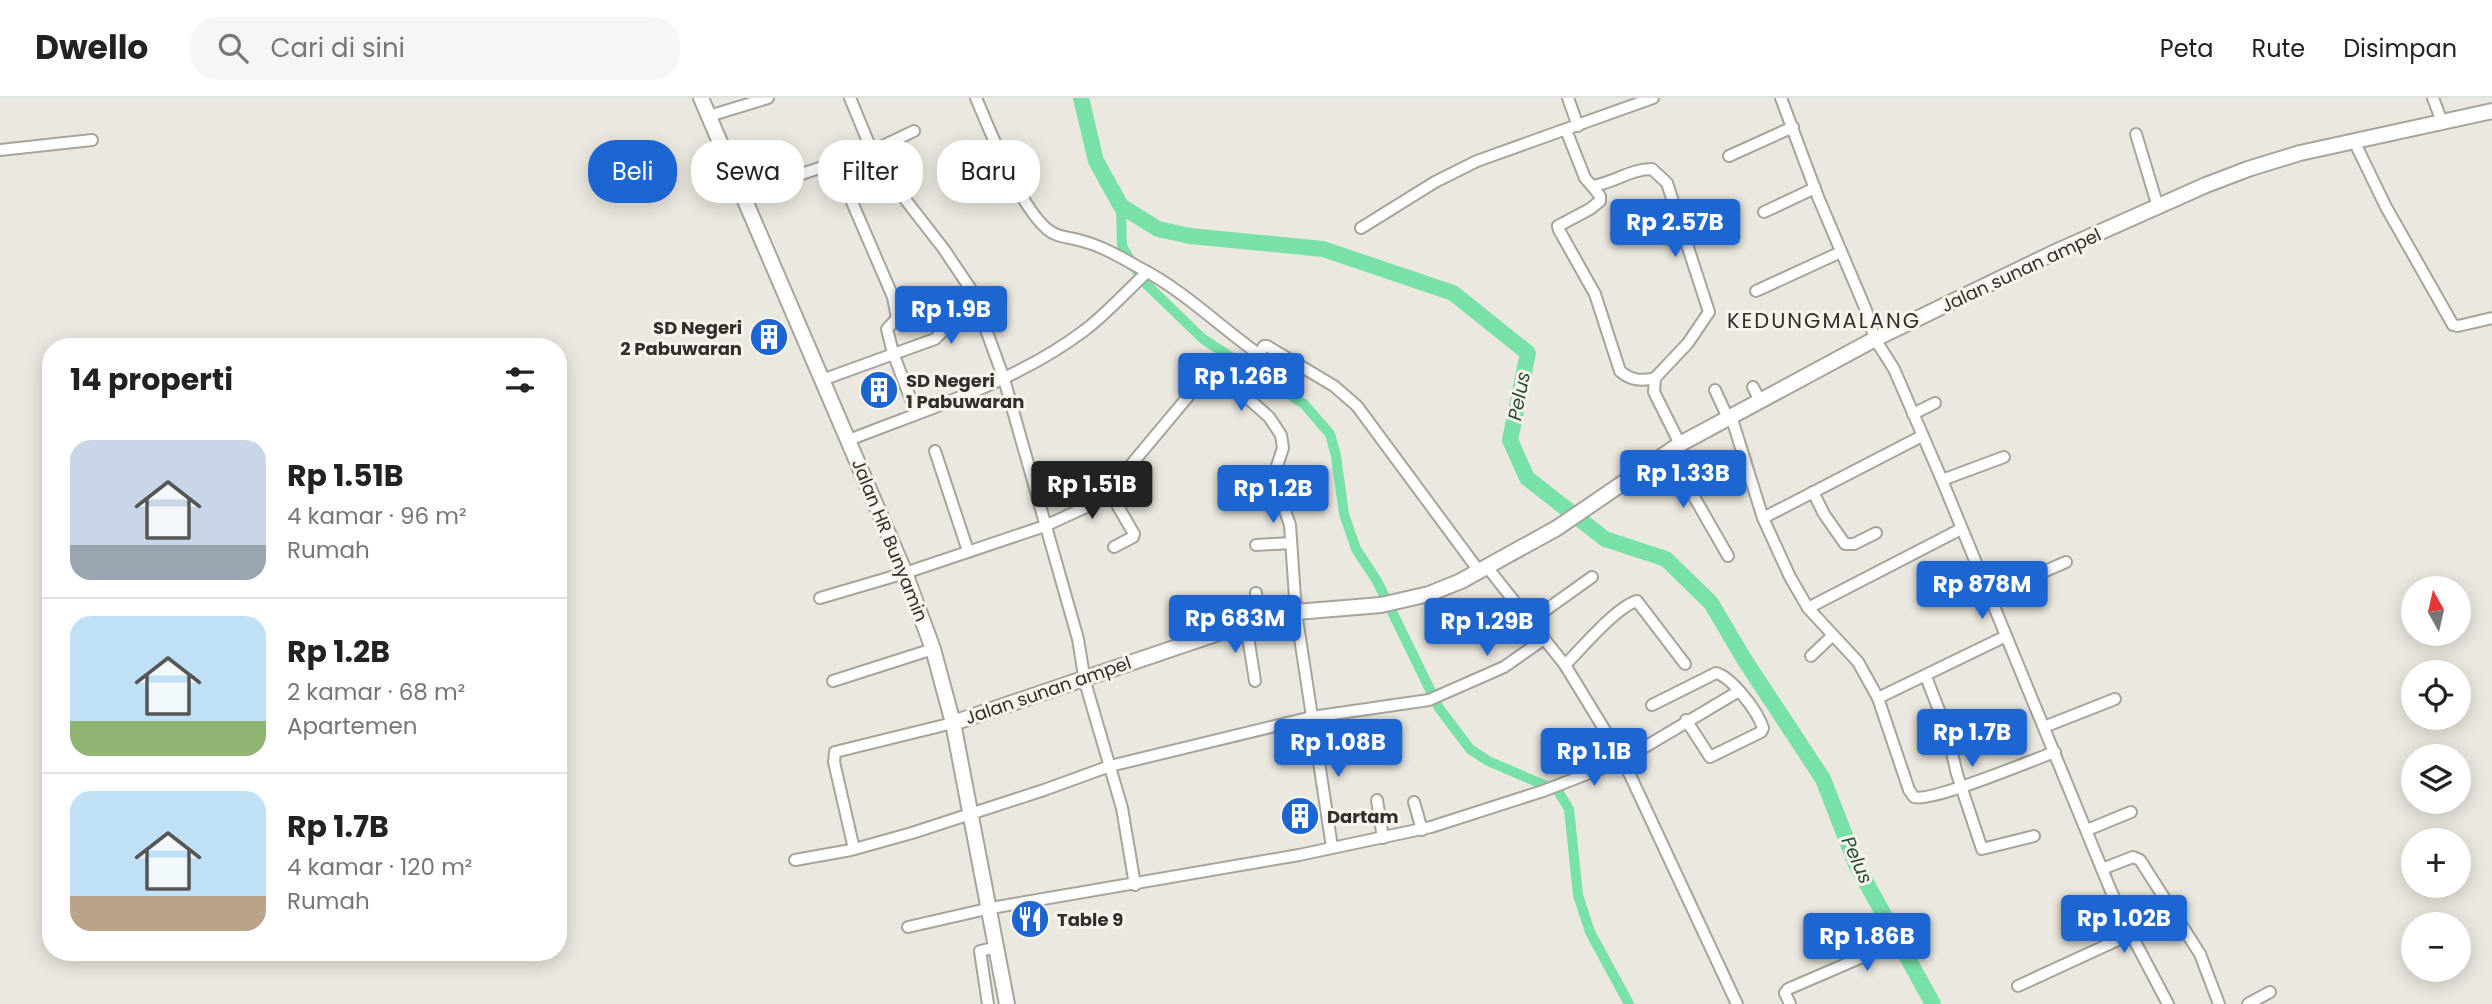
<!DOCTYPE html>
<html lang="id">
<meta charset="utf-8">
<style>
body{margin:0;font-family:Poppins,sans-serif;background:#f6f6f6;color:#222;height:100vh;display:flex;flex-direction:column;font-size:26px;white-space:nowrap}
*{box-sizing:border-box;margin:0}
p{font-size:23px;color:#767676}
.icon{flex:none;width:38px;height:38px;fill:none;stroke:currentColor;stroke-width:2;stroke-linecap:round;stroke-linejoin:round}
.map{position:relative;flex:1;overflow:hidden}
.sheet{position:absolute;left:42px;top:240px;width:525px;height:623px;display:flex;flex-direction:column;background:#fff;border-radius:28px;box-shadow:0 4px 18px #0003}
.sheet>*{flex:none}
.top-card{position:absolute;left:588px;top:42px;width:665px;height:63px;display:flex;gap:14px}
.needle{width:46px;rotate:352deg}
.fabs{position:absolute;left:2401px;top:478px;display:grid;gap:14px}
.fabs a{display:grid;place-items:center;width:70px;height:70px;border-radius:50%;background:#fff;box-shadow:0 4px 18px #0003;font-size:35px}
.price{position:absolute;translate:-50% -60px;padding:0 16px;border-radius:7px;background:#1d66d1;color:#fff;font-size:23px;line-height:46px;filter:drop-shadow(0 2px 4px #0008)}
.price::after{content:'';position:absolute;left:50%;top:42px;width:21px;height:16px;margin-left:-10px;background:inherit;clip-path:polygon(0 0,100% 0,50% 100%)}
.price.on{background:#222;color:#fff}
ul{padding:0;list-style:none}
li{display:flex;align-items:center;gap:21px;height:175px;padding:0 28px}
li+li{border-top:2px solid #e0e0e0}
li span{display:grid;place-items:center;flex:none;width:196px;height:140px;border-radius:21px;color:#555}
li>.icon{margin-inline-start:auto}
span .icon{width:84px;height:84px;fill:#fffc;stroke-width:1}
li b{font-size:30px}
h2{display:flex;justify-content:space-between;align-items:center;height:84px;padding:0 28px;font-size:30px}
.pill{padding:0 24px;border-radius:28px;background:#fff;box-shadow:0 4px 18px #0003;font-size:24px;line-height:63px}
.pill.on{background:#1d66d1;color:#fff}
header{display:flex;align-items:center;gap:42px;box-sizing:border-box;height:98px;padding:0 35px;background:#fff;border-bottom:2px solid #e0e0e0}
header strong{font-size:33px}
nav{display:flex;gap:38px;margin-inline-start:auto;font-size:24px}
.search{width:490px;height:63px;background:#f6f6f6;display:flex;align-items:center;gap:18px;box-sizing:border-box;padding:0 24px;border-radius:28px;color:#767676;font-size:26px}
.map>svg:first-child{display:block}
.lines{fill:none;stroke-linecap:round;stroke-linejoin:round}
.canal{stroke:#77e1a8;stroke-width:10}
.river{stroke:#77e1a8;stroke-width:16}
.minor-casing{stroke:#a7a49b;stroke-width:14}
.major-casing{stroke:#a7a49b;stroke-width:18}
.minor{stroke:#fff;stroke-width:10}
.major{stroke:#fff;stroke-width:14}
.labels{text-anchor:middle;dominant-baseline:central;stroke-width:6;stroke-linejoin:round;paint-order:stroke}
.street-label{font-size:18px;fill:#302f2b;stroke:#f9f5ec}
.poi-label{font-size:18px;font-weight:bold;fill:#302f2b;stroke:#f9f5ec;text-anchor:start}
.water-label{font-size:19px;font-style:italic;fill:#224e37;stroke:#f9f5ec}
.quarter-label{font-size:21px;letter-spacing:2px;fill:#302f2b;stroke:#f9f5ec}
</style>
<header>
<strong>Dwello</strong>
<div class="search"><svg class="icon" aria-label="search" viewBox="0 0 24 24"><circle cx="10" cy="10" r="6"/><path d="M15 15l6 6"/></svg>Cari di sini</div>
<nav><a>Peta</a><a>Rute</a><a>Disimpan</a></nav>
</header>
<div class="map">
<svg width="2492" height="906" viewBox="0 0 2492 906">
<rect width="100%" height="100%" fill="#ebe8df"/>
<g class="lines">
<polyline class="canal" points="1121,108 1122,148 1143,183 1203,241 1304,306 1330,336 1336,358 1344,416 1356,451 1377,483 1439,610 1470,651 1488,663 1558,693 1569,711 1578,797 1590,834 1629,906"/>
<polyline class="river" points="1081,0 1096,63 1121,108 1158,131 1190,138 1323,151 1453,195 1528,255 1510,342 1527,380 1605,441 1666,461 1711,505 1744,561 1823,681 1856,766 1933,906"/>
<g class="minor-casing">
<g id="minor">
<path d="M976,0C991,35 1019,107 1047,131C1057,140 1070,139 1082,143C1102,148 1122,160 1140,170C1183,192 1218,227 1257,255H1260L1264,248H1267L1334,288L1357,308L1479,473"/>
<polyline points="1568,0 1578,28"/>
<polyline points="1781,0 1818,99 1866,212 1875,241 1894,271 1942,382 2111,793 2131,836 2168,906"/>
<polyline points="2433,0 2442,24"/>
<polyline points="709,18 768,0"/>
<path d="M1566,32L1585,80L1592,88C1614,85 1630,71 1652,71L1667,85L1709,214L1688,245L1655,280L1654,294L1680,346"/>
<polyline points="914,33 872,53 880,69 943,150 972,193 1004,281 1078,541 1085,584 1122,710 1135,787"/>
<polyline points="2136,36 2158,109"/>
<polyline points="2354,43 2386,109 2453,227 2458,228 2492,220"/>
<polyline points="0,52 92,42"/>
<polyline points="1729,58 1793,29"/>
<polyline points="836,67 893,199 897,220 887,231 893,255 916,315"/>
<path d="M1592,88L1600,98V103L1590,111L1558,128L1559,132L1595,196L1620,273C1631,283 1642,283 1655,280"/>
<polyline points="743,95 872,53 850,0"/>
<polyline points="1764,114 1815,90"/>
<polyline points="1361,130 1435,84 1477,63 1653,0"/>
<polyline points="1756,193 1841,154"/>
<polyline points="822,282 935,241 953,223 972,193"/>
<polyline points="1753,289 1760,303"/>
<polyline points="1715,292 1728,320"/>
<polyline points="1913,316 1935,305"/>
<path d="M1731,318L1763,420L1790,479L1808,510L1858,564L1878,600L1909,692L1914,699C1931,705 2032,662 2055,654"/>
<path d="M849,342C929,310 1015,285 1085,232C1107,215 1127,193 1147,174"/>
<polyline points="1676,348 1693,397 1728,458"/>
<polyline points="935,353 968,453"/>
<polyline points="1942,382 2004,359"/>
<polyline points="1108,391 1134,436 1133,439 1114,449"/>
<polyline points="1813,394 1824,416 1845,446 1854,446 1876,435"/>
<polyline points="1763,420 1922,338"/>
<polyline points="1256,447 1291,445"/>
<polyline points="1487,469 1565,567 1623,662 1737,906"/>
<polyline points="1256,495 1259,523"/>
<polyline points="1988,498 2066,464"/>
<polyline points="820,500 905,475 1045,428 1084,410 1115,386 1211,271 1215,271 1269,319 1281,337 1283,350 1277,368 1277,390 1290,427 1296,514 1332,749"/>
<polyline points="1808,510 1961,431"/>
<polyline points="1529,524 1592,479"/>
<polyline points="1246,526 1255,583"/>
<polyline points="1223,533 1221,513 1227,509"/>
<polyline points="1811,558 1832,538"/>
<path d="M1565,567C1581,551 1616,509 1637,503L1685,566"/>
<polyline points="1926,579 1946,630 1957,676 1982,751 2034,738"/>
<polyline points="833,583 933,551"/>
<polyline points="1878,600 2006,538"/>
<path d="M1652,607L1716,575C1732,579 1758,614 1763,630L1761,634L1710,659L1686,622"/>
<polyline points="2044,629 2115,601"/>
<polyline points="1377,702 1383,740"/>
<polyline points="1414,704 1422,732"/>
<polyline points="2087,732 2131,714"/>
<polyline points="854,751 834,664 835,654 953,625"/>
<polyline points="795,762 851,752 912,735 1044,692 1110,668 1312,619 1429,602 1504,569 1544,541"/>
<polyline points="2102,771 2133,759 2140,762 2200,856 2219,906"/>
<polyline points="908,829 991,810 1299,757 1431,729 1543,693 1623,662 1739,593"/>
<polyline points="2018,888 2131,836"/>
<polyline points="988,906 980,853 997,849"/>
<polyline points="1790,906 1785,895 1788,891 1867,857 1868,853 1855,823"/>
<polyline points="2248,906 2270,894"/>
</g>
</g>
<g class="major-casing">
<g id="major">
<polyline points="701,0 905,475 933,551 953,625 1007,906"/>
<polyline points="953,625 1242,527 1296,514 1381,507 1429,496 1461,483 1557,430 1680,346 1875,241 2051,156 2206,87 2248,71 2300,55 2492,13"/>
</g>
</g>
<use href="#minor" class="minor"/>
<use href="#major" class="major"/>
</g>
<defs>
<g id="building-disc" transform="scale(2.0125)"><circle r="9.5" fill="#1d66d1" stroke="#f9f5ec"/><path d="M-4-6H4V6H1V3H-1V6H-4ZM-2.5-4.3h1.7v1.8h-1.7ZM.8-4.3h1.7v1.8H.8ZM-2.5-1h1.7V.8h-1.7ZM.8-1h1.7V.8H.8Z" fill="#fff"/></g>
<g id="restaurant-disc" transform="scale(2.0125)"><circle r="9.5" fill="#1d66d1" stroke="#f9f5ec"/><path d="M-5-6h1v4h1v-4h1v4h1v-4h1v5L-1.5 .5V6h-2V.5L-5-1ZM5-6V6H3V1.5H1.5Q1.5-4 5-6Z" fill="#fff"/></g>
</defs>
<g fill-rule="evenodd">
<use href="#building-disc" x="769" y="239"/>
<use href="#building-disc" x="879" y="292"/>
<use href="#building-disc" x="1300" y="718"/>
<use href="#restaurant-disc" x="1030" y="821"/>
</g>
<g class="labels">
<g class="street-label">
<text transform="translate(2021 172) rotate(-25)">Jalan sunan ampel</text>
<text transform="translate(890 442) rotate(68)">Jalan HR Bunyamin</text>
<text transform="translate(1048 592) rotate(-19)">Jalan sunan ampel</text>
</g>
<g class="poi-label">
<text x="742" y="229" text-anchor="end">SD Negeri<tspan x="742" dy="21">2 Pabuwaran</tspan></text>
<text x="906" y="282">SD Negeri<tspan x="906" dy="21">1 Pabuwaran</tspan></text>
<text x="1327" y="718">Dartam</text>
<text x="1057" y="821">Table 9</text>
</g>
<g class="water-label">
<text transform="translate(1519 298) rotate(-79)">Pelus</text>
<text transform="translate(1857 762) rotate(66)">Pelus</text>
</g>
<g class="quarter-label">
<text x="1824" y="222">KEDUNGMALANG</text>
</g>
</g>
</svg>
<div class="fabs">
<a><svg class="needle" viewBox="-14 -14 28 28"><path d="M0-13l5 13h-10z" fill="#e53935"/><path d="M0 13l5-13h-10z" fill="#767676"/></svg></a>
<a><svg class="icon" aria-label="locate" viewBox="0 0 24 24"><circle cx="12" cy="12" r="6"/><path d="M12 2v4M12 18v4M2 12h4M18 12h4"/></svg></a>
<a><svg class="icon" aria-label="layers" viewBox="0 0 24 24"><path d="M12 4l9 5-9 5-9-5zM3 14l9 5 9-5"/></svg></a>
<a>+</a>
<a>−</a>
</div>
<b class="price" style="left:1675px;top:161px">Rp 2.57B</b>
<b class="price" style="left:951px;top:248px">Rp 1.9B</b>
<b class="price" style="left:1241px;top:315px">Rp 1.26B</b>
<b class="price" style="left:1683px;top:412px">Rp 1.33B</b>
<b class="price on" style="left:1092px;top:423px">Rp 1.51B</b>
<b class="price" style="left:1273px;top:427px">Rp 1.2B</b>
<b class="price" style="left:1982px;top:523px">Rp 878M</b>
<b class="price" style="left:1235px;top:557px">Rp 683M</b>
<b class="price" style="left:1487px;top:560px">Rp 1.29B</b>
<b class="price" style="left:1972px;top:671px">Rp 1.7B</b>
<b class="price" style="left:1338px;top:681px">Rp 1.08B</b>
<b class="price" style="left:1594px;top:690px">Rp 1.1B</b>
<b class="price" style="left:2124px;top:857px">Rp 1.02B</b>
<b class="price" style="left:1867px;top:875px">Rp 1.86B</b>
<div class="top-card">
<a class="pill on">Beli</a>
<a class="pill">Sewa</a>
<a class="pill">Filter</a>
<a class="pill">Baru</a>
</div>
<section class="sheet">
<h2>14 properti<svg class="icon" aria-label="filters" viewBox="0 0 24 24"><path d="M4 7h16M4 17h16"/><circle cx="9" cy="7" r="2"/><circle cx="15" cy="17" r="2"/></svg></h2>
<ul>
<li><span style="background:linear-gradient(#c9d6e8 75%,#9aa5b1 0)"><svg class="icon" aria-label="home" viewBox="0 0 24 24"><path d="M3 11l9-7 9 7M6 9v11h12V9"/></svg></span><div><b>Rp 1.51B</b><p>4 kamar · 96 m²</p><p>Rumah</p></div></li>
<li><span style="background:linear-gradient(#bfe0f5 75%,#8fb573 0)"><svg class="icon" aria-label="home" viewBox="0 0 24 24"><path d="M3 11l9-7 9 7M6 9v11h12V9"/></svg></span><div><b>Rp 1.2B</b><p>2 kamar · 68 m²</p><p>Apartemen</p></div></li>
<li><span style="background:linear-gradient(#bfe0f5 75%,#b9a48a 0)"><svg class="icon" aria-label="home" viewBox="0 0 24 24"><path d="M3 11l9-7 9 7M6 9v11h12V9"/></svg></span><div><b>Rp 1.7B</b><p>4 kamar · 120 m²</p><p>Rumah</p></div></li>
</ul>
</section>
</div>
